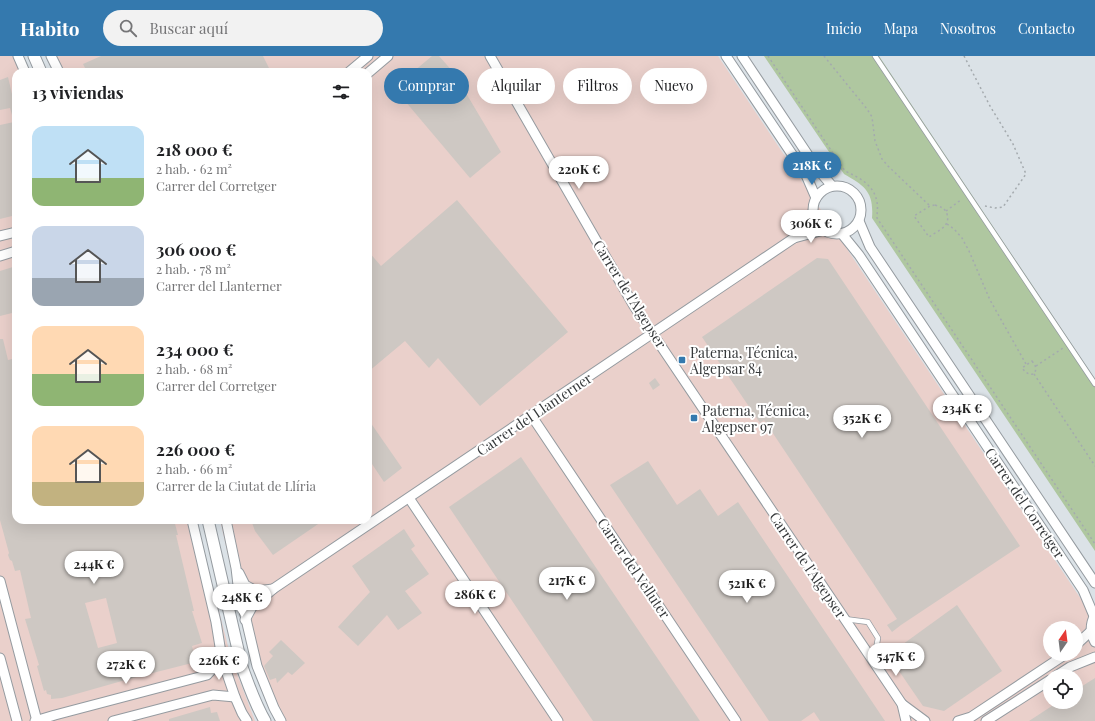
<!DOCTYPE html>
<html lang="es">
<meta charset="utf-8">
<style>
body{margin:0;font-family:"Playfair Display",serif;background:#f2f2f2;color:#202124;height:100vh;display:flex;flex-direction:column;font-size:15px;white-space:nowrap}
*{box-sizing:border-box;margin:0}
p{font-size:13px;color:#757577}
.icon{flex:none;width:22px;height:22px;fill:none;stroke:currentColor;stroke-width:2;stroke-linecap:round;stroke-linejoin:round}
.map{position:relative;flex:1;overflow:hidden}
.details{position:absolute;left:12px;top:12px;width:360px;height:456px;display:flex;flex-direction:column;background:#fff;border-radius:12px;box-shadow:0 4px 16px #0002}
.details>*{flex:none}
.guide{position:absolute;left:384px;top:12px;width:380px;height:36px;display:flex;gap:8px}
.needle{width:26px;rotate:14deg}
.buttons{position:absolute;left:1043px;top:565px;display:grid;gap:8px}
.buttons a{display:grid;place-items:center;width:40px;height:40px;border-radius:50%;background:#fff;box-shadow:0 4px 16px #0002;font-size:20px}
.price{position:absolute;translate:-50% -34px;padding:0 9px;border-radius:14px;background:#fff;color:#222;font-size:13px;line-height:26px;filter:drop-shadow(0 1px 2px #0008)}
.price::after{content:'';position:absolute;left:50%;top:24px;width:12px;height:9px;margin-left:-6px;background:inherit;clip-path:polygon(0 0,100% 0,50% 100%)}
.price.current{background:#3479ae;color:#fff}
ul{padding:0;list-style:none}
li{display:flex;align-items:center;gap:12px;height:100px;padding:0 20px}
li span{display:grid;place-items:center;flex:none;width:112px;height:80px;border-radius:12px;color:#555}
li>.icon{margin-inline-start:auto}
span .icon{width:48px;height:48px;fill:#fffc;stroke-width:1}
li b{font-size:17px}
h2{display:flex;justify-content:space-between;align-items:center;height:48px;padding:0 20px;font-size:17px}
.pill{padding:0 14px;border-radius:18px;background:#fff;box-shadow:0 4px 16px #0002;font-size:14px;line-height:36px}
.pill.current{background:#3479ae;color:#fff}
header{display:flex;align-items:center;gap:24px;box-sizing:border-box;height:56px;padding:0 20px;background:#3479ae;color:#fff}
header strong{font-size:19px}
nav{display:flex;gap:22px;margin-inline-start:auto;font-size:14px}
.search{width:280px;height:36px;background:#f2f2f2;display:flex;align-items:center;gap:10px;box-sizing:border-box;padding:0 14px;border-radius:22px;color:#757577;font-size:15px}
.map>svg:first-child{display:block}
.industrial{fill:#ead0cb;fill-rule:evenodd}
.green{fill:#afc7a0}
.building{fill:#cec8c3;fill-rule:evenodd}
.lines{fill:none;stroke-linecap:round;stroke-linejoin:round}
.service-casing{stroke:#959ba0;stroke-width:6}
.minor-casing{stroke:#959ba0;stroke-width:11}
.tertiary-casing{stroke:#959ba0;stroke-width:13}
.path{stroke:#a4aaae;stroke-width:1.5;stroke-dasharray:2 3;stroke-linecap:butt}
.service{stroke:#fff;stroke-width:4.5}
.minor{stroke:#fff;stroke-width:9}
.tertiary{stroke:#fff;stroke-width:11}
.poi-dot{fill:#3479ae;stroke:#fff;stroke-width:1.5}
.labels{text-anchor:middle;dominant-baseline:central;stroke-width:4;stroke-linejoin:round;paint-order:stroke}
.street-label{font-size:14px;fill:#35383a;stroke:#fff}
.poi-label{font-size:14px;fill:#35383a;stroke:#fff;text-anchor:start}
</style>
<header>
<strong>Habito</strong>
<div class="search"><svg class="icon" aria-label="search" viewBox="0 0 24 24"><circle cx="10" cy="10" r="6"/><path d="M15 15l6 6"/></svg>Buscar aquí</div>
<nav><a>Inicio</a><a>Mapa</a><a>Nosotros</a><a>Contacto</a></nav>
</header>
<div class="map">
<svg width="1095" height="665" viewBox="0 0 1095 665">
<rect width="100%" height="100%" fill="#dbe2e7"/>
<g class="industrial">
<polygon points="0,0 22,0 31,16 16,16 16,464 196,464 231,602 255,665 0,665"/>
<path d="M47,0H718L1095,564V665H276L266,646L252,605L220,464H368V16H55ZM1050,572H1076V598H1050ZM1050,620H1076V646H1050Z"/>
</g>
<path class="green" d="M764,0H879L1095,323V495L872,162C874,136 865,130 844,118Z"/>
<g class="building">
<polygon points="101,0 263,0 271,16 87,16 83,8"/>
<polygon points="432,0 439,0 454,17 501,96 470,122 394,32"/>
<polygon points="8,21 12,38 16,37 16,159 0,163 0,69 14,66 10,52 0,54 0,24"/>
<polygon points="457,144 568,276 480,350 438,302 429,312 405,285 368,316 368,195 381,210"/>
<polygon points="817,202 828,203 1020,490 901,569 892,576 887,569 897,563 764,364 760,367 702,281"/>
<polygon points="16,210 16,256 0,260 0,215"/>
<path d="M0,283H3L8,304L16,302V464H174L178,479H176L194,555H192L202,587L192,590L196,606L129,623L62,642L51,643V639L47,638L46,634L44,635L37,610L39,609L25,563L31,562L20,514L15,515L12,505L10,504L8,499L9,497L0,464ZM106,542L117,587L98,592L85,547Z"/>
<polygon points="655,322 660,329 653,334 649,327"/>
<polygon points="368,363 402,412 384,426 368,402"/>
<polygon points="521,401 700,665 593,665 449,451"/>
<polygon points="648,405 677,449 700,433 718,460 738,446 885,665 820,665 814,656 801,665 769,665 610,429"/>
<polygon points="251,464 324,464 273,499 255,475"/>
<polygon points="404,473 415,490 411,493 429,518 405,535 422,557 398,574 387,559 358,590 338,571 370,536 352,510"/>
<polygon points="957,549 1002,615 944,655 923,650 888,599"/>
<polygon points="281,584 305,607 292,619 288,616 277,627 276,622 270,624 264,610 273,600 269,596"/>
<polygon points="1095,622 1095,665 1029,665 1058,646 1076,646 1076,634"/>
<polygon points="210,651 211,657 217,656 220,665 169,665 169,663"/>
</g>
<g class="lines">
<g class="service-casing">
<g id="service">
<polyline points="875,0 1095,328"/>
<polyline points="845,563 868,566 878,582 874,604"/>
</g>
</g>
<g class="minor-casing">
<g id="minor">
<polyline points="18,0 25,16"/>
<polyline points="51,0 59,16"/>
<polyline points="490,0 634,250 902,648 906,665"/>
<polyline points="726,0 806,119 816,142"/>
<polyline points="742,0 816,111 832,130"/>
<polyline points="349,16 368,0"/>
<polyline points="368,17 388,0"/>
<circle cx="837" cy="154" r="24"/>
<polyline points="859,165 870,191 1095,527"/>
<polyline points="842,178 859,199 1083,534 1094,560"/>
<polyline points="0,180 16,176"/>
<polyline points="794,182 813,156"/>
<polyline points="0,200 16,195"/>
<polyline points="531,359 736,665"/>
<polyline points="409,442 558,665"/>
<polyline points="192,464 216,566 222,603 235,641 242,657 247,665"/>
<polyline points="226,464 236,512 238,529 257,610 274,652 281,665"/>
<polyline points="239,517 245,529 256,535 273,533"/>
<polyline points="0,525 37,665"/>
<path d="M1095,559C1090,568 1090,577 1095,586"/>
<polyline points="245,564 252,551 273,533 794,182 824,174"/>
<polyline points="1076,589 1091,575"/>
<polyline points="0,602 17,665"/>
<polyline points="1056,620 1070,611 1095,601"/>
<polyline points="902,648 925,665"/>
<polyline points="35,665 55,659 207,619 222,603"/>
<polyline points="113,665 213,639 235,641"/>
<polyline points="958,665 971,661 1066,598"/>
<polyline points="986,665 1050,624"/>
</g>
</g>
<g class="tertiary-casing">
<g id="tertiary">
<polyline points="34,0 41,16"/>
<path d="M208,464L242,611C249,630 255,648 265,665"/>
</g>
</g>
<g class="path">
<path d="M768,0L845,115C860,122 874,129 877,146C878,151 877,157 877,162L1095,488"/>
<polyline points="824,0 867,53 872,61 875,85 882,103 888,110 930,150"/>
<polyline points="964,0 990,50 1013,88 1026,118 1003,151 995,152 985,150"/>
<path d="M935,149C941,151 945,152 947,158C951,171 937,175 929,181L914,160L930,150Z"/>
<polyline points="946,155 962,143"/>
<polyline points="947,168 954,173 962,182 969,195 990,244 1026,308"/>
<path d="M1032,305C1036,310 1037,313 1034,318C1028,319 1025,316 1022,312Z"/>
<polyline points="1036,310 1063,292"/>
<polyline points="1034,318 1095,410"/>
</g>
<use href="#service" class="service"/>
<use href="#minor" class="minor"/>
<use href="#tertiary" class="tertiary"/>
</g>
<g class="poi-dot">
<rect x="678" y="300" width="8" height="8" rx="2"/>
<rect x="690" y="358" width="8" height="8" rx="2"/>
</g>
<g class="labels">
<g class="street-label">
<text transform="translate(630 238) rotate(58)">Carrer de l'Algepser</text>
<text transform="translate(534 358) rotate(-34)">Carrer del Llanterner</text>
<text transform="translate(1025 447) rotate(56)">Carrer del Corretger</text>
<text transform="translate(808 509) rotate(56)">Carrer de l'Algepser</text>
<text transform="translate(634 512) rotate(56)">Carrer del Velluter</text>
</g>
<g class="poi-label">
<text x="690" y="296">Paterna, Técnica,<tspan x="690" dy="16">Algepsar 84</tspan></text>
<text x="702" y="354">Paterna, Técnica,<tspan x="702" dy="16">Algepser 97</tspan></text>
</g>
</g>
</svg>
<div class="buttons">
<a><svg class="needle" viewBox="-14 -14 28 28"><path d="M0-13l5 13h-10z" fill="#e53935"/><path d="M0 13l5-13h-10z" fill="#757577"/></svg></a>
<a><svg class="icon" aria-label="locate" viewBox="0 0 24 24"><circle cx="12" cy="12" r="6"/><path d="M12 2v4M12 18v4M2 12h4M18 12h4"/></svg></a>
</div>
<b class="price current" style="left:812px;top:130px">218K €</b>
<b class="price" style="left:579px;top:134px">220K €</b>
<b class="price" style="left:811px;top:188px">306K €</b>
<b class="price" style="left:962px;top:373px">234K €</b>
<b class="price" style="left:862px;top:383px">352K €</b>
<b class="price" style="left:94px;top:529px">244K €</b>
<b class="price" style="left:567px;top:545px">217K €</b>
<b class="price" style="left:747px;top:548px">521K €</b>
<b class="price" style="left:475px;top:559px">286K €</b>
<b class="price" style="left:242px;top:562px">248K €</b>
<b class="price" style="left:896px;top:621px">547K €</b>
<b class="price" style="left:219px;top:625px">226K €</b>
<b class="price" style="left:126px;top:629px">272K €</b>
<div class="guide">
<a class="pill current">Comprar</a>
<a class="pill">Alquilar</a>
<a class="pill">Filtros</a>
<a class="pill">Nuevo</a>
</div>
<section class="details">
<h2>13 viviendas<svg class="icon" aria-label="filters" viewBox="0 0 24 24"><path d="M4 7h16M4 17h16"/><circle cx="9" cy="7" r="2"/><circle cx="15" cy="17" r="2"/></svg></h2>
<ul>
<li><span style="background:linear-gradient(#bfe0f5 65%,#8fb573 0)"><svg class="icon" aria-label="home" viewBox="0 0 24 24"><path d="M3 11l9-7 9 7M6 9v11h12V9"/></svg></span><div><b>218 000 €</b><p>2 hab. · 62 m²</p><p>Carrer del Corretger</p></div></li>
<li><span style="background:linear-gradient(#c9d6e8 65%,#9aa5b1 0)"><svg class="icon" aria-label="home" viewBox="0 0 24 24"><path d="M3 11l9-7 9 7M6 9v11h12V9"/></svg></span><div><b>306 000 €</b><p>2 hab. · 78 m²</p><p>Carrer del Llanterner</p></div></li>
<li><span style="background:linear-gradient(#ffd9b3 60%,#8fb573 0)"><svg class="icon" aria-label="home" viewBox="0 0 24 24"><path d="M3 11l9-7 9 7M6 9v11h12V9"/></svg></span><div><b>234 000 €</b><p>2 hab. · 68 m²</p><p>Carrer del Corretger</p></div></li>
<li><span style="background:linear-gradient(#ffd9b3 70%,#c2b280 0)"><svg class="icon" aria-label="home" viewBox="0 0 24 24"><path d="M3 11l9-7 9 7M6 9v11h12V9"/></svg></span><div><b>226 000 €</b><p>2 hab. · 66 m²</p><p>Carrer de la Ciutat de Llíria</p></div></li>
</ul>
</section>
</div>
